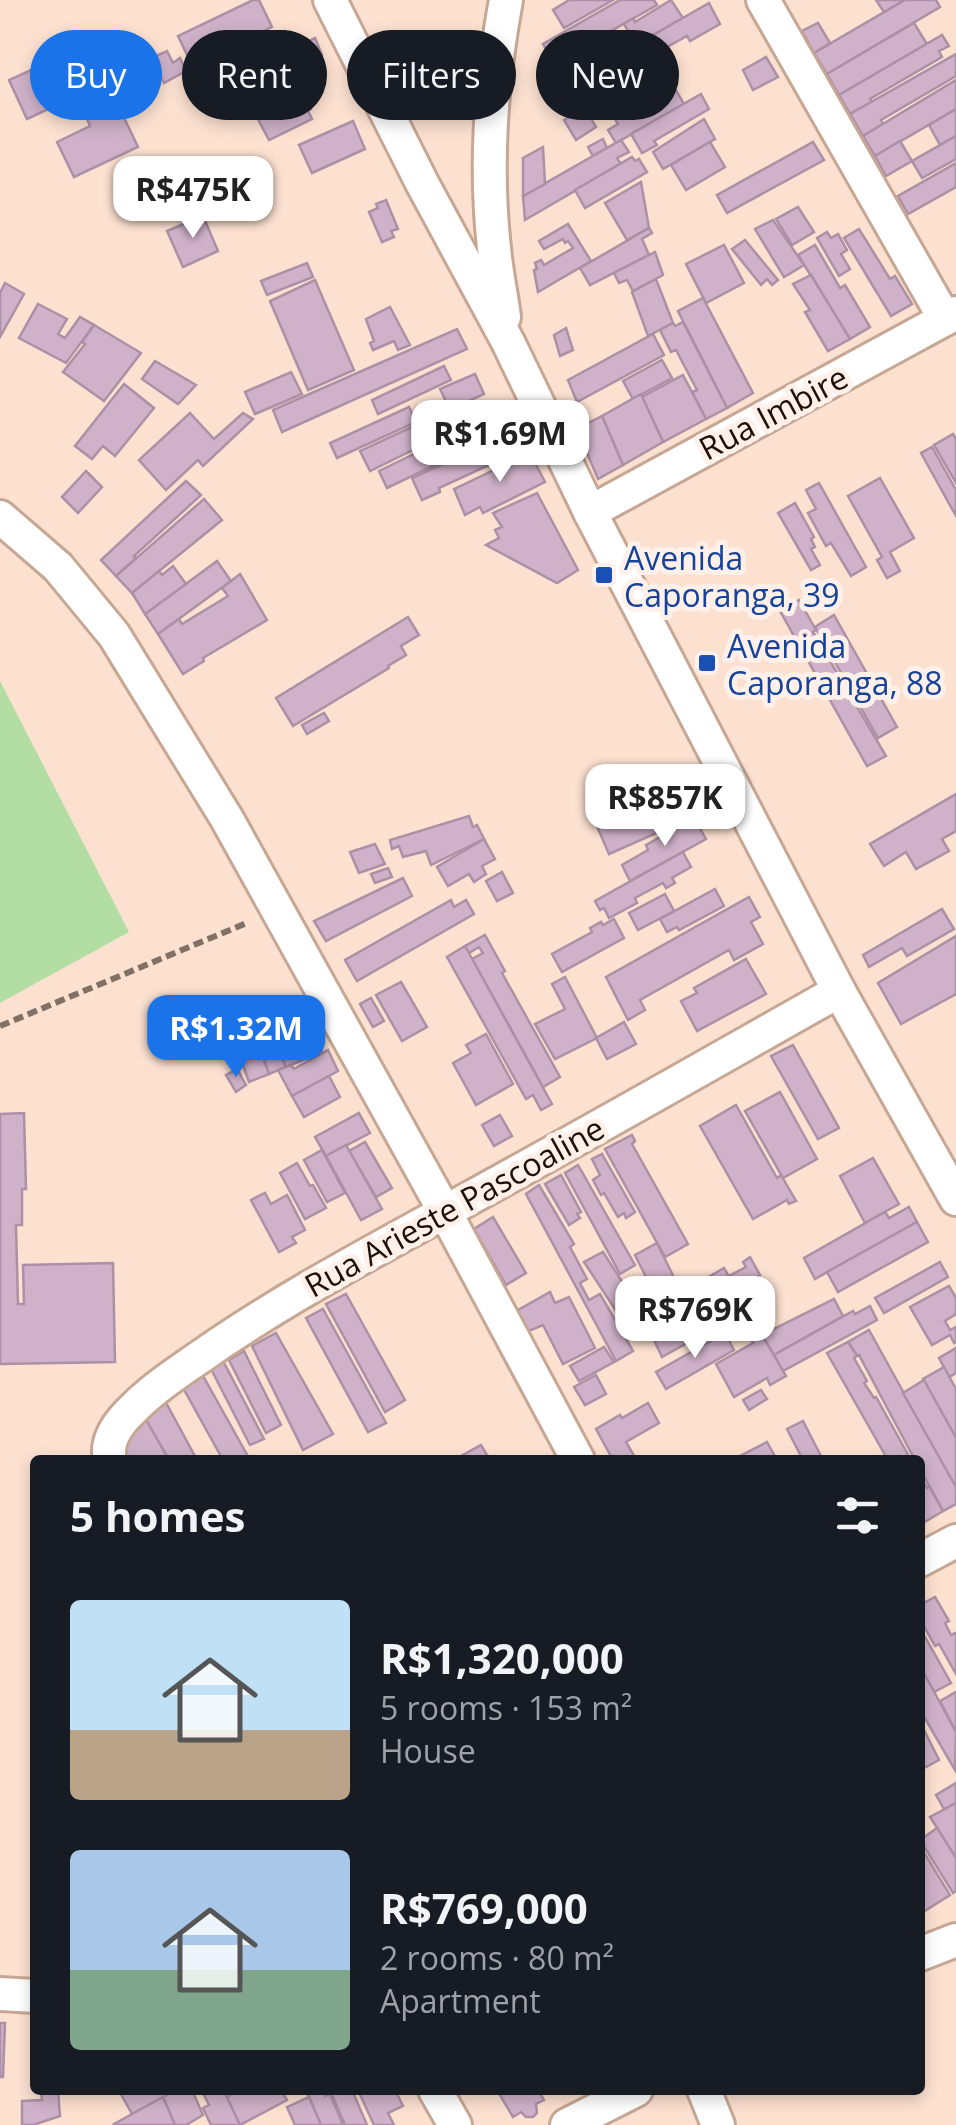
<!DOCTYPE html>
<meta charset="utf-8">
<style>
body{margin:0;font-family:"Open Sans",sans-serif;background:#242831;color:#f1f3f6;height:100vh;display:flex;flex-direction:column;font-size:38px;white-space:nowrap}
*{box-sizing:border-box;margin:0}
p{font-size:32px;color:#9ea1a6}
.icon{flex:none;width:55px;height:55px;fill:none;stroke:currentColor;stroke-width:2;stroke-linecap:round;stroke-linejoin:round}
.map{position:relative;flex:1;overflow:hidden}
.side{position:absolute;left:30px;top:1455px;width:895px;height:640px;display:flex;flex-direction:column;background:#171b24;border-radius:10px;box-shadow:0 5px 15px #0003}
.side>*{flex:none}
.top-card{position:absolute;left:30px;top:30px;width:898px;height:90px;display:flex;gap:20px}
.price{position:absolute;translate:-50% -85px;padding:0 22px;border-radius:20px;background:#fff;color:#222;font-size:32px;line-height:65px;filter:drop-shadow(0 2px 5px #0008)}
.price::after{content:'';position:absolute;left:50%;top:60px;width:30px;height:22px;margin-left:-15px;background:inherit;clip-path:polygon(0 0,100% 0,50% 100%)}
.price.selected{background:#1a73e8;color:#fff}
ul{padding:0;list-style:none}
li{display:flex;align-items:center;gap:30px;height:250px;padding:0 40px}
li span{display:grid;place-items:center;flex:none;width:280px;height:200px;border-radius:10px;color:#555}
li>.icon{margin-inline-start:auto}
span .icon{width:120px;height:120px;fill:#fffc;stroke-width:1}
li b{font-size:42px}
h2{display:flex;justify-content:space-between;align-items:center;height:120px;padding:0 40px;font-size:42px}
.pill{padding:0 35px;border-radius:45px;background:#171b24;box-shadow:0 5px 15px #0003;font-size:35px;line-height:90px}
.pill.selected{background:#1a73e8;color:#fff}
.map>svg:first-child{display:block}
.green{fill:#b3dea3}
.building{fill:#cfb2c9;stroke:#ac90a6;stroke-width:2.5}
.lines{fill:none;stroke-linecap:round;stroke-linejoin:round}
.minor-casing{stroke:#c7a794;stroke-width:38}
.path{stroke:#827065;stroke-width:6;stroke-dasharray:10 5;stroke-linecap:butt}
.minor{stroke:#fff;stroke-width:32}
.transit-dot{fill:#1a4fb4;stroke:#fff1e9;stroke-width:4}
.labels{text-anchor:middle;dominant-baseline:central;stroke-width:10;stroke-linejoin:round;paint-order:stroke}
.street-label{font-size:32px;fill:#1c110a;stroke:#fff1e9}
.transit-label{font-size:32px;fill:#164399;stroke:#fff1e9;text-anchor:start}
</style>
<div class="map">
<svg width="956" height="2125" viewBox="0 0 956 2125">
<rect width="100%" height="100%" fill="#fce1d1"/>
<polygon class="green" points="0,681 129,932 0,1003"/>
<g class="building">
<polygon points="253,0 259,0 272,27 192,65 178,36"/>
<polygon points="569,0 613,0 564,28 553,10"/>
<polygon points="620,0 654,0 657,5 554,63 543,44"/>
<polygon points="671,0 683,18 636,45 624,24 633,18 635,22"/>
<polygon points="876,0 905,0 884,12"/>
<polygon points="905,0 936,0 940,7 827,74 814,53"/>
<polygon points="709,3 720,24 690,41 687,36 660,51 663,57 647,65 636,45"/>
<polygon points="818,23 830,43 814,53 802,31"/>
<polygon points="914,23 927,44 839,95 827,74"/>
<polygon points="285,31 293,46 218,82 208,62 220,56 222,61"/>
<polygon points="942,35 949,46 939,51 942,57 870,99 872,102 850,114 839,95"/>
<polygon points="315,38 322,55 291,71 311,109 308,111 312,119 269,140 237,80"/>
<polygon points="595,44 606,64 613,60 622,75 617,79 618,82 563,114 540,76"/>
<polygon points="82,47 92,68 69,78 72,85 47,96 53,107 27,119 9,80"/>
<polygon points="167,51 173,63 180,58 186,71 164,83 151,58"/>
<polygon points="956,54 956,76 881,120 883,124 863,136 850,114"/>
<polygon points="766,57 778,77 753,90 743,70"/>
<polygon points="658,59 684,104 616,143 608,130 618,124 600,93"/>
<polygon points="145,68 153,85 97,108 88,94"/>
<polygon points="956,80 956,109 875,156 863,136"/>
<polygon points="701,94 709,109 654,141 657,145 642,153 631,134"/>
<polygon points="118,105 138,147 74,177 57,142 90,126 87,119"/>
<polygon points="585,108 596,127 576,140 564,120"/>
<polygon points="956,109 956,136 940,145 929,125"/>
<polygon points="704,119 715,139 663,169 653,152"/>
<polygon points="353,121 365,149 312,173 299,145"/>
<polygon points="956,136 956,159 922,178 912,161"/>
<polygon points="603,139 607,148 593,156 588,147"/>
<polygon points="621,140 629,152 617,158 621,164 525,220 523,196"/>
<polygon points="900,141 912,161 886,176 875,156"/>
<polygon points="710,142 725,167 686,190 671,165"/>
<polygon points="813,142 824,160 727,213 717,195"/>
<polygon points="543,147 545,184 523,196 523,158"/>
<polygon points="632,157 635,161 639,159 647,172 585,208 575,190"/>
<polygon points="956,163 956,187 908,214 898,196"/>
<polygon points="641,182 649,228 627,240 605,203"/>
<polygon points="386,200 398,229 391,231 394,237 382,242 369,212 378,208 376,204"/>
<polygon points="798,207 814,232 792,245 776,219"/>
<polygon points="203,216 218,251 183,267 167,231"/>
<polygon points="773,220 804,265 784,277 755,229"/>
<polygon points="568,224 591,261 538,292 534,270 537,269 535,263 541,260 544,265 573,248 568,241 565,243 563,239 544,249 539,241"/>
<polygon points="649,228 652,233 642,239 649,255 590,285 580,268"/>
<polygon points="859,229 890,279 895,276 912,304 891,316 844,238"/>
<polygon points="827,232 831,238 838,234 847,250 841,254 850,269 839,276 817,238"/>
<polygon points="745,240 778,280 772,285 767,279 761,285 732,249"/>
<polygon points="724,245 744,283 706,303 686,264"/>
<polygon points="815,245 840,288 845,285 870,327 850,339 798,255"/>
<polygon points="655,252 663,275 633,291 627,280 619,283 614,273"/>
<polygon points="307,263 313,277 267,295 261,281"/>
<polygon points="811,275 850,339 828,351 805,312 810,310 793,284"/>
<polygon points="656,279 673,323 648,336 632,292"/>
<polygon points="315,280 354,370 308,390 270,301"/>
<polygon points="5,283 24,294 0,337 0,293"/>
<polygon points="703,298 753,393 727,408 678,311"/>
<polygon points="38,304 67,319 58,334 65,338 80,317 94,325 66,363 19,338"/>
<polygon points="390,307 410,345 398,350 394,341 373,350 370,343 374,341 366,319"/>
<polygon points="683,322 727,408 706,419 692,392 697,390 676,350 671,352 660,330 673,323 675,326"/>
<polygon points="94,325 141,353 104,401 63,372 85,344 82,342"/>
<polygon points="566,328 573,350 560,356 554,335"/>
<polygon points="457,329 467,349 282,432 273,410"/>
<polygon points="653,334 664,355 577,402 568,380"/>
<polygon points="662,360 672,378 633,399 623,381"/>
<polygon points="155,361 196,385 178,404 142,379"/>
<polygon points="444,366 451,380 378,414 372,400"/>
<polygon points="291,372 302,394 255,414 245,392"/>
<polygon points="475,374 484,394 450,410 440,389"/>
<polygon points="683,375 706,419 663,442 642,397"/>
<polygon points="124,384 154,408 115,456 103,446 92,459 75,446"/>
<polygon points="641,394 663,442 623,465 602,416"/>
<polygon points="409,407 416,422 337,458 330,443"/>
<polygon points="190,413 214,439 243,413 253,419 203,466 198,460 166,490 139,460"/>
<polygon points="602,416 623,465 598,479 577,429"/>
<polygon points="414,426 423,445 370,471 360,451"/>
<polygon points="953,434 956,439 956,483 934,445"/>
<polygon points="507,435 518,456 506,462 504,458 439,488 440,492 422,500 412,478"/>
<polygon points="449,437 458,454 387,488 379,471"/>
<polygon points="932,447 956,490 956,516 921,453"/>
<polygon points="530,453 545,482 483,513 480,507 465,515 454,489"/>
<polygon points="86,471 102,487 78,513 62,497"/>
<polygon points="880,478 914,538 890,552 900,571 887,578 877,560 882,557 848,496"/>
<polygon points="186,481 201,495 134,556 136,558 116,576 101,560"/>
<polygon points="819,483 866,567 851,576 831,543 826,546 808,513 816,509 806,490"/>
<polygon points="537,493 578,570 557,583 486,545 499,538 495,530 502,527 493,513"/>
<polygon points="204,499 222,520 132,593 116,576"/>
<polygon points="795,503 814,537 811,539 815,547 811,549 820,565 811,570 778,513"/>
<polygon points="217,561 231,581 158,634 145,614"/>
<polygon points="173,566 186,584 145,614 132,593 159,571 162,575"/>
<polygon points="240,574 267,620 203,658 204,661 183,674 158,634 179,619 182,624 228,596 222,588"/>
<polygon points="799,600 816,630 813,632 886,756 867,766 780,611"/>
<polygon points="834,615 897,727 878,738 815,627"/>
<polygon points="408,617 419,635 401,646 406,655 388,666 389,668 293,726 276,698"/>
<polygon points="324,713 329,721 307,734 302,725"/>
<polygon points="649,778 657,798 604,821 595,801"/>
<polygon points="675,790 684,811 664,820 668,828 609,854 596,824"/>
<polygon points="956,794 956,831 942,839 949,851 916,869 906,852 884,866 870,844"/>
<polygon points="469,816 473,827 477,825 484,839 431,865 426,851 403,857 399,846 392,849 390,840"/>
<polygon points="694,818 706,839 630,881 622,865 648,850 646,845"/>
<polygon points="484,839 495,859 482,866 486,874 474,882 469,874 448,886 437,867"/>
<polygon points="375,844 385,864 359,873 350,852"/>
<polygon points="683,852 691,867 672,878 675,883 666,888 663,883 635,898 637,903 609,918 604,908 600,910 595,901"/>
<polygon points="388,868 392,877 375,883 371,874"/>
<polygon points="502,872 513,893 497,901 486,881"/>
<polygon points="403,878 412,896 326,941 314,921"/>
<polygon points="715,889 724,906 679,930 677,927 667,932 660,919"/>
<polygon points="665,894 674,911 638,930 629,913"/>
<polygon points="749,897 760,917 751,922 763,944 734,960 729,950 640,1000 645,1010 628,1020 606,977"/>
<polygon points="451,900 454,907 466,900 474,914 357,981 345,960"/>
<polygon points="942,909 954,929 907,956 902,948 869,967 863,955"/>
<polygon points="614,919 624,938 562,972 552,954 592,932 590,928 601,922 603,925"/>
<polygon points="485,935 505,971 502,973 560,1077 543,1087 472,959 483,953 479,947 469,953 465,946"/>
<polygon points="956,936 956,994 901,1024 878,983"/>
<polygon points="465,946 552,1104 541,1110 533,1095 526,1099 447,957"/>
<polygon points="746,959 766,994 697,1031 681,1001 697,993 694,988"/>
<polygon points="565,977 597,1038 555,1059 535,1024 565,1009 552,984"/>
<polygon points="401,982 427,1027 402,1041 376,995"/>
<polygon points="371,998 384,1021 373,1027 360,1004"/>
<polygon points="263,1007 286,1067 269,1074 247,1012"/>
<polygon points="624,1022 636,1044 607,1059 596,1038"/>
<polygon points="299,1024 304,1038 315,1034 322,1052 286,1067 273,1034"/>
<polygon points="253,1031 269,1074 249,1082 234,1040"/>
<polygon points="486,1034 513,1084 476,1105 453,1063 471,1053 466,1045"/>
<polygon points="793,1045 839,1128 818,1139 771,1056"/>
<polygon points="328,1050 338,1071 292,1096 278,1070 291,1065 294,1069"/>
<polygon points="237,1069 246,1085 236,1092 226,1075"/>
<polygon points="329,1076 340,1097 304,1117 292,1096"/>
<polygon points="780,1092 817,1159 783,1178 745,1111"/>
<polygon points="736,1105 777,1178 781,1175 796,1201 789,1204 787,1200 753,1219 700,1126"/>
<polygon points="24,1113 26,1189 22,1189 22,1225 16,1225 18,1304 24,1304 23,1265 113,1263 115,1362 0,1364 0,1114"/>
<polygon points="359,1113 370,1133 326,1156 315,1137"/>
<polygon points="500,1115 512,1136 494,1146 482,1125"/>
<polygon points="632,1135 635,1141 632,1144 688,1244 665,1257 605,1149"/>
<polygon points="365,1142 392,1188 376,1197 349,1151"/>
<polygon points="346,1145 382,1209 361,1220 326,1156"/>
<polygon points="322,1150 345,1193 327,1202 304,1160"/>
<polygon points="602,1154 635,1212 626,1218 624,1213 618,1217 604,1193 601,1195 593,1180 600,1175 592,1159"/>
<polygon points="873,1158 899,1204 865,1223 840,1176"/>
<polygon points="297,1163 310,1186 313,1185 326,1208 305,1219 280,1173"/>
<polygon points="578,1165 635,1265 620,1274 565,1173"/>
<polygon points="561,1175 581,1212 577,1214 580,1218 569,1225 545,1184"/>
<polygon points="539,1185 574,1244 570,1247 587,1279 580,1283 589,1300 600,1294 633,1351 616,1361 526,1194"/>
<polygon points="265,1193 271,1204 287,1195 305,1230 292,1237 296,1243 279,1252 251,1200"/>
<polygon points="909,1207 917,1222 815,1279 804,1258 885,1212 889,1218"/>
<polygon points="493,1217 526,1273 506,1285 474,1229"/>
<polygon points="917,1222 928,1242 838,1292 827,1272"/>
<polygon points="657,1243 694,1318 666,1333 655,1313 662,1309 635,1255"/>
<polygon points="603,1252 650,1325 632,1335 584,1262"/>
<polygon points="750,1257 760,1275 753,1279 755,1285 739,1294 729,1276 746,1267 743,1262"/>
<polygon points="940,1262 948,1277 884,1313 875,1298"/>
<polygon points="724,1268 739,1294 714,1307 708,1296 713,1293 705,1279"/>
<polygon points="949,1286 956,1298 956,1314 945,1321 950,1330 956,1327 956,1342 954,1343 950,1335 932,1345 910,1307"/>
<polygon points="550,1292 555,1303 569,1297 595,1348 563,1364 543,1325 524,1333 511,1314"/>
<polygon points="346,1294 405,1400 385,1412 326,1304"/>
<polygon points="739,1294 748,1309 662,1357 654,1340"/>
<polygon points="834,1299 843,1316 774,1355 762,1335"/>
<polygon points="870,1306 877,1320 783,1371 774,1355 853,1311 855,1314"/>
<polygon points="323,1309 386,1423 368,1432 306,1318"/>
<polygon points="869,1330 956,1487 956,1504 943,1511 920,1469 920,1460 915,1460 859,1355 857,1356 848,1342"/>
<polygon points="276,1333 333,1434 303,1450 252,1346"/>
<polygon points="725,1333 734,1350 666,1389 656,1372"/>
<polygon points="762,1335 786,1376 770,1385 767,1378 734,1397 716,1364 753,1343 752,1341"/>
<polygon points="848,1342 857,1356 854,1358 867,1381 864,1383 874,1398 876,1397 911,1460 888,1460 827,1353"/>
<polygon points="604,1347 614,1362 579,1381 570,1366"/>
<polygon points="956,1348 956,1373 949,1377 939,1358"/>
<polygon points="244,1351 281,1425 266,1433 229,1360"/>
<polygon points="223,1361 264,1439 250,1445 209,1365"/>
<polygon points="944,1367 956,1389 956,1438 923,1379"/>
<polygon points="202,1374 250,1460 223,1460 182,1386"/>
<polygon points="596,1375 606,1394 585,1405 574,1387"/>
<polygon points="924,1380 956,1438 956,1487 903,1393"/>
<polygon points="761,1390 767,1399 749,1410 743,1400"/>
<polygon points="163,1397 197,1460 169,1460 145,1418"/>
<polygon points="648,1403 659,1423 626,1442 636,1459 613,1460 596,1429 620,1415 622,1418"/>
<polygon points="145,1418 169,1460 120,1460 126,1434"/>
<polygon points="803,1421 821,1456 811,1460 803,1460 787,1429"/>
<polygon points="767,1442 777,1460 737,1460 736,1458"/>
<polygon points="481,1445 490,1460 454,1460"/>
<polygon points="920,1476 927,1488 929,1486 943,1511 923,1523 920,1517"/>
<polygon points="935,1597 949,1621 945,1623 951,1635 955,1633 956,1634 956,1674 939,1644 935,1646 920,1619 920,1605"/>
<polygon points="920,1628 951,1683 934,1692 920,1667"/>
<polygon points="920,1666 956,1732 955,1770 920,1710"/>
<polygon points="956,1692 956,1732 940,1701"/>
<polygon points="920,1722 939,1760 922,1769 920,1765"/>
<polygon points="956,1783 956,1803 944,1809 936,1795"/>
<polygon points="956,1803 956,1858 930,1817"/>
<polygon points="937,1828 956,1858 956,1891 953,1893 920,1840"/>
<polygon points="920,1846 950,1895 923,1912 920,1908"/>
<polygon points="0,2023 5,2023 3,2077 0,2077"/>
<polygon points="41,2090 58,2090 60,2116 33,2125 22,2125 22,2101 42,2100"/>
<polygon points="129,2090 177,2090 132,2114 121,2094"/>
<polygon points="192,2090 203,2115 186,2125 175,2125 163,2097 177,2090"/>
<polygon points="208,2090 224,2090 240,2125 211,2125 203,2108 209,2105 204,2095 209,2093"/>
<polygon points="240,2090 281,2090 287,2100 240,2125 227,2097"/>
<polygon points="306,2090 322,2090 325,2096 330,2094 343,2125 321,2125"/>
<polygon points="330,2090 352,2090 367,2125 345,2125"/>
<polygon points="358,2090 395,2090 403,2106 388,2113 394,2125 374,2125"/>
<polygon points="497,2090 538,2090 544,2100 536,2104 537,2113 533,2117 526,2117 521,2112 513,2117"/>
<polygon points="163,2097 175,2125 115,2125 114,2124"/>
<polygon points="309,2097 321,2125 295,2125 287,2107"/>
</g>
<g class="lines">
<g class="minor-casing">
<g id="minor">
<polyline points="330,0 422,183 508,342 590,512 839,991 956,1199"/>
<polyline points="763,0 945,319"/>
<path d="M504,317C501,294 496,271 494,248C485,166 491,81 506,0"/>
<polyline points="590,512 956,313"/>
<polyline points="0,517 58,567 114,635 227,819 445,1212 578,1460"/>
<path d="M110,1460C105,1440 120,1421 134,1408C154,1388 177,1373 200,1357C277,1303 359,1259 441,1214C575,1141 706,1066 839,991"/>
<polyline points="920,1560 956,1541"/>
<polyline points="920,1954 956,1940"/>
<polyline points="0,1994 35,1996"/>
<polyline points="435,2090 455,2125"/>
<polyline points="704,2090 718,2125"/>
<polyline points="567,2125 636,2090"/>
</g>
</g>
<polyline class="path" points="0,1026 249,922"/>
<use href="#minor" class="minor"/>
</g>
<g class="transit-dot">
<rect x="594" y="565" width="20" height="20" rx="5"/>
<rect x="697" y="653" width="20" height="20" rx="5"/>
</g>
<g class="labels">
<g class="street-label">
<text transform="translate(773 412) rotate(-28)">Rua Imbire</text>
<text transform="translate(454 1206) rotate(-29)">Rua Arieste Pascoaline</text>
</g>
<g class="transit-label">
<text x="624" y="557">Avenida<tspan x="624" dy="37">Caporanga, 39</tspan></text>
<text x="727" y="645">Avenida<tspan x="727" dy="37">Caporanga, 88</tspan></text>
</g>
</g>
</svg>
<b class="price" style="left:193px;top:241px">R$475K</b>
<b class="price" style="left:500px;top:485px">R$1.69M</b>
<b class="price" style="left:665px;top:849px">R$857K</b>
<b class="price selected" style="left:236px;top:1080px">R$1.32M</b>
<b class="price" style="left:695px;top:1361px">R$769K</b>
<div class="top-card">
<a class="pill selected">Buy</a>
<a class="pill">Rent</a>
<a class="pill">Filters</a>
<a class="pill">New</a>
</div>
<section class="side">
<h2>5 homes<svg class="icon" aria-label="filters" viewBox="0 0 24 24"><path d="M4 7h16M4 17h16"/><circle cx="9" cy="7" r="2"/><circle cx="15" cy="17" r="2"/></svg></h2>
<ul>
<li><span style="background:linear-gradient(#bfe0f5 65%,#b9a48a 0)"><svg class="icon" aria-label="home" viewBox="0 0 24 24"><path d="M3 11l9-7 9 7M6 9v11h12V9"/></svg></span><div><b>R$1,320,000</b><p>5 rooms · 153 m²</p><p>House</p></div></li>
<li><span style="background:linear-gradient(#a9c7e8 60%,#7fa58c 0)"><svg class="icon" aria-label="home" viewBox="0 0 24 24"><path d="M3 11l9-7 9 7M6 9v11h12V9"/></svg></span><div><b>R$769,000</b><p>2 rooms · 80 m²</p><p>Apartment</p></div></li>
</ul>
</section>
</div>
